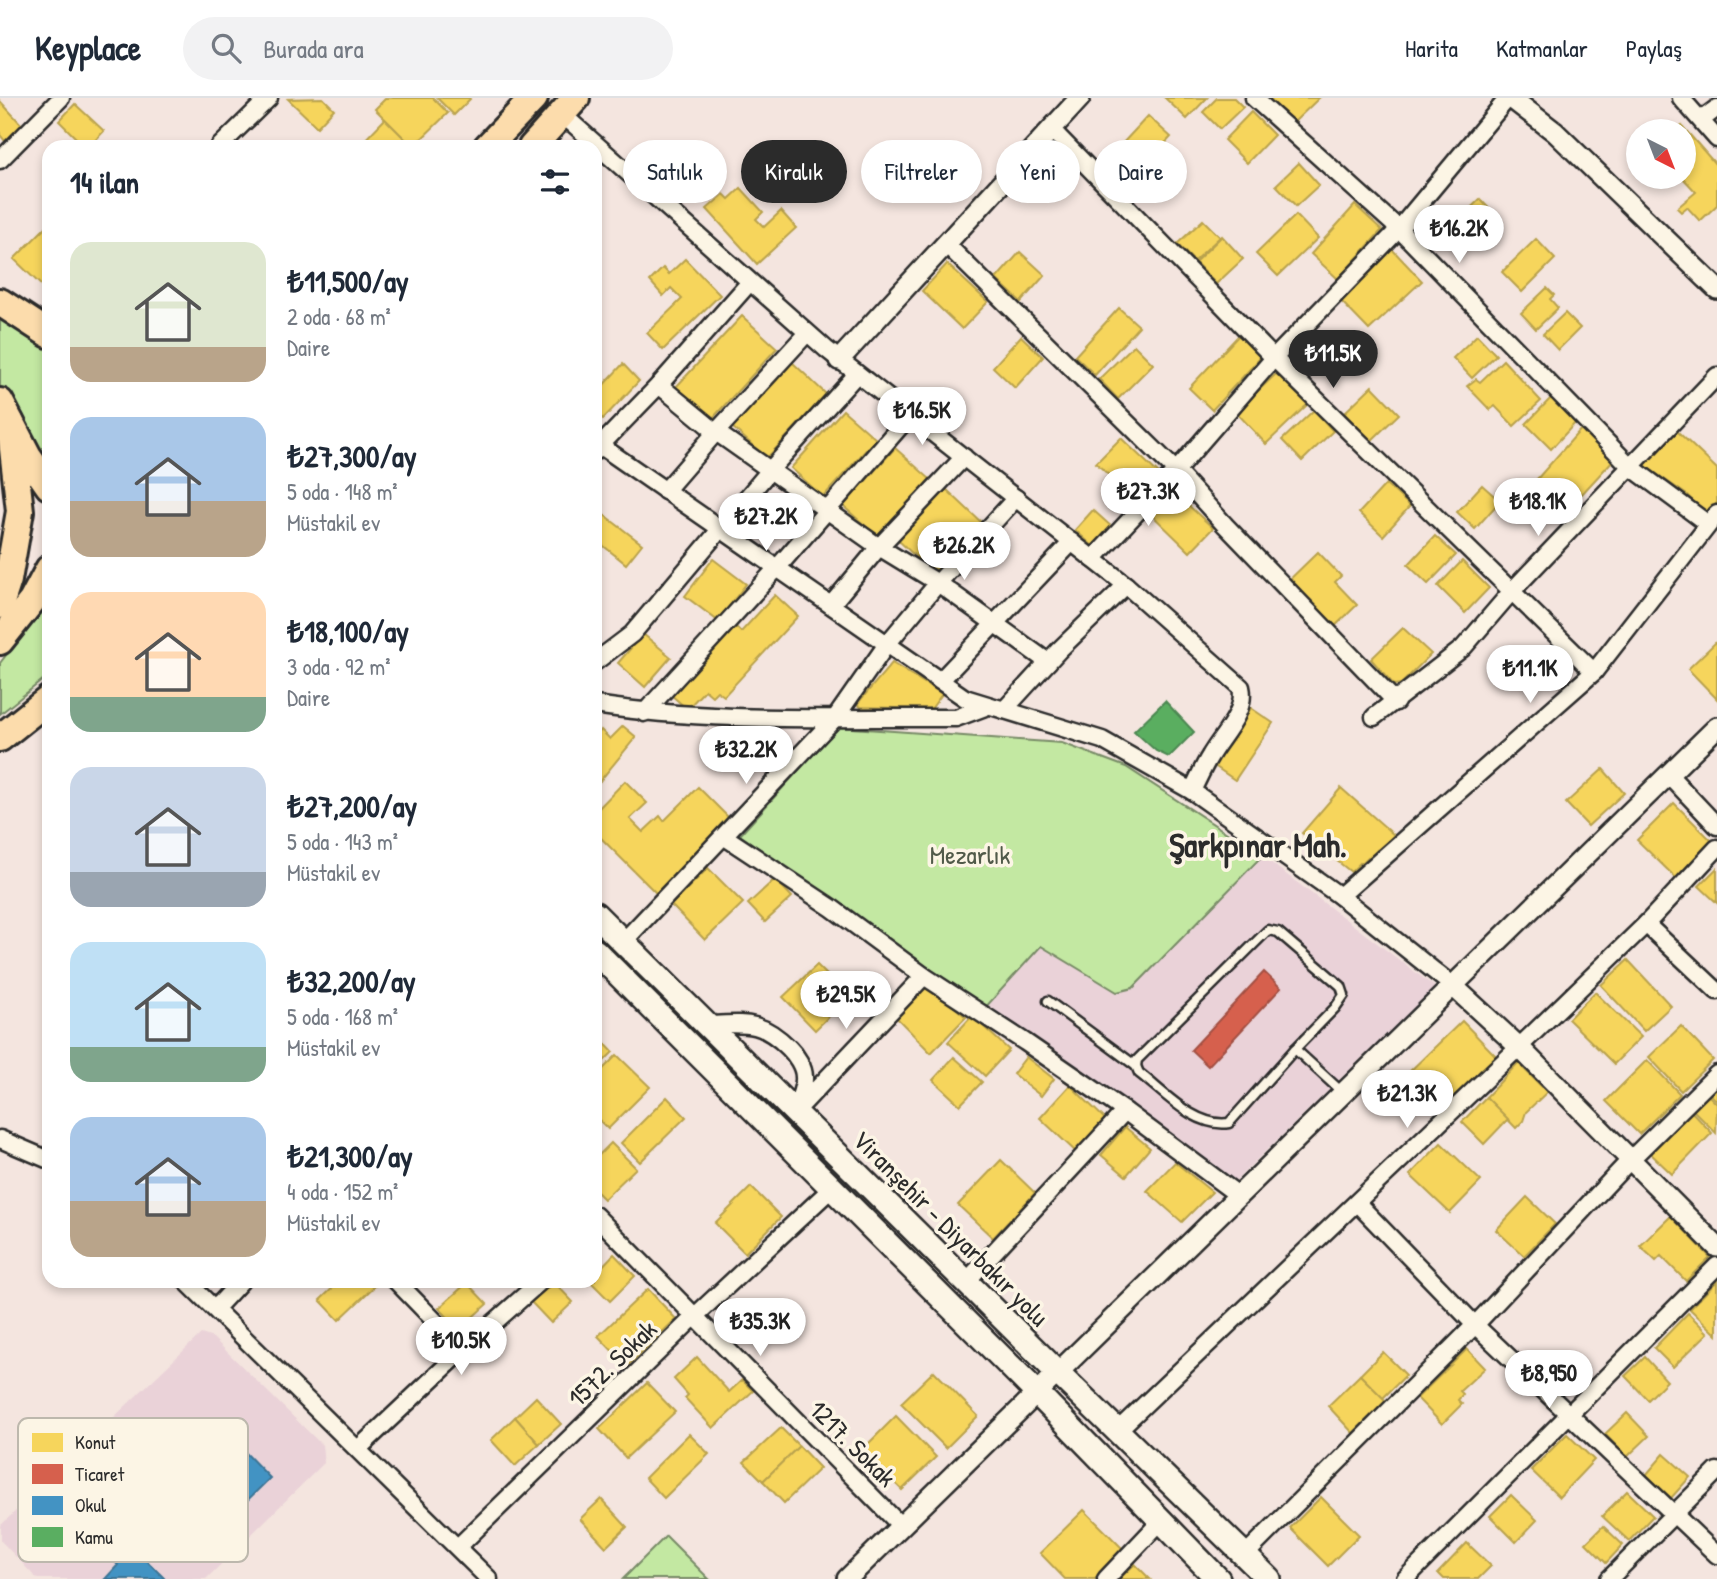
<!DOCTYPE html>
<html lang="tr">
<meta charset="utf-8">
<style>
body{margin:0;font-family:"Patrick Hand",sans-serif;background:#f2f2f3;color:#1f2937;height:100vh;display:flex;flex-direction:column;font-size:26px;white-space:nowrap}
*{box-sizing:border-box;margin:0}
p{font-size:23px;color:#747a83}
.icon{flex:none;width:38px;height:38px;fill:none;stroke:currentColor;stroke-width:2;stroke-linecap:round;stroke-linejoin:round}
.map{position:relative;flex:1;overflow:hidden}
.side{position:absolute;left:42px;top:42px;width:560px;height:1148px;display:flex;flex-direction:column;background:#fff;border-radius:21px;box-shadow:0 4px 10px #0003}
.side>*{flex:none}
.guide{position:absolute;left:623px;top:42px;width:665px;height:63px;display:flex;gap:14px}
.needle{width:46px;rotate:138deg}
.tools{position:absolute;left:1626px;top:21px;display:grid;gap:14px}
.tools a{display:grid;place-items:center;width:70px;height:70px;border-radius:50%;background:#fff;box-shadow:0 4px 10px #0003;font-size:35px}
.price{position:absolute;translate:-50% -60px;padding:0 16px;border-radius:24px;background:#fff;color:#222;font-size:23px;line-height:46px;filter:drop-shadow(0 2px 4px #0008)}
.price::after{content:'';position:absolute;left:50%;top:42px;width:21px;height:16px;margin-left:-10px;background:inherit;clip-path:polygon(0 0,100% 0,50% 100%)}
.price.on{background:#2b2b2b;color:#fff}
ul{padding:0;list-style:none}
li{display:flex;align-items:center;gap:21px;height:175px;padding:0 28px}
li span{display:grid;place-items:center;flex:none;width:196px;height:140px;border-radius:21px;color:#555}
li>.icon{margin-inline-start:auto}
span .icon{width:84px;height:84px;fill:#fffc;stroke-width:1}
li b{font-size:30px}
h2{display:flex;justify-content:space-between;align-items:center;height:84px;padding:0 28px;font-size:30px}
.tag{padding:0 24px;border-radius:32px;background:#fff;box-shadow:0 4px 10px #0003;font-size:24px;line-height:63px}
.tag.on{background:#2b2b2b;color:#fff}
header{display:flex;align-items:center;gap:42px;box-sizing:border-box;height:98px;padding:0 35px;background:#fff;border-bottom:2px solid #e0e1e3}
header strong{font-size:33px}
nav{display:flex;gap:38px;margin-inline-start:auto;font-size:24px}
.search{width:490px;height:63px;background:#f2f2f3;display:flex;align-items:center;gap:18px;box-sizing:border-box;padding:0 24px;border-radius:38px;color:#747a83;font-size:26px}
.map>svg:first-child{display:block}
.built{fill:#ead2d8}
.green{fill:#c3e8a2;stroke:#778a66;stroke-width:2}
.homes{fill:#f6d55c;stroke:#b9a24d;stroke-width:2}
.shops{fill:#d6604d;stroke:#a35043;stroke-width:2}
.schools{fill:#4393c3;stroke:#3c7495;stroke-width:2}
.public{fill:#5aae61;stroke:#4c8751;stroke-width:2}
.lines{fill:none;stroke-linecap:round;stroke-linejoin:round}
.service-casing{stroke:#2b2b2b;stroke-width:13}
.minor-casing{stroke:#2b2b2b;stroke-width:21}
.tertiary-casing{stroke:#2b2b2b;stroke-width:24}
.secondary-casing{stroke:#2b2b2b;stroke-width:28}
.trunk-casing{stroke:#2b2b2b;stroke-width:32}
.service{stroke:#fcf5e5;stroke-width:8}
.minor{stroke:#fcf5e5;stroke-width:16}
.tertiary{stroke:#fcf5e5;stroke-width:19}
.secondary{stroke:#fcf5e5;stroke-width:23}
.trunk{stroke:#fcdcac;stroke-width:26}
.labels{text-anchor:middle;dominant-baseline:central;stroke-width:7;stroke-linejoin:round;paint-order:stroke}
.park-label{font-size:26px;fill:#515a49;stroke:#fcf5e5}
.street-label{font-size:26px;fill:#2b2b2b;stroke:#fcf5e5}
.district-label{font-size:33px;font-weight:bold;fill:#2b2b2b;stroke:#fcf5e5}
.key{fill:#fcf5e5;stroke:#bdb8ad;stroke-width:2}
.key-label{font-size:19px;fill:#2b2b2b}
</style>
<header>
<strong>Keyplace</strong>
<div class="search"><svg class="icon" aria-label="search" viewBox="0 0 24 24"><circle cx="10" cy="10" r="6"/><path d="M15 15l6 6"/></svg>Burada ara</div>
<nav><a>Harita</a><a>Katmanlar</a><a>Paylaş</a></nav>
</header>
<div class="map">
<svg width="1717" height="1481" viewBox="0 0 1717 1481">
<rect width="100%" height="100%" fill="#f4e5df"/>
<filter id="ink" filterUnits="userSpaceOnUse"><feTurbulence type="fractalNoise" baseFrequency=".0143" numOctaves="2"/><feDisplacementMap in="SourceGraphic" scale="14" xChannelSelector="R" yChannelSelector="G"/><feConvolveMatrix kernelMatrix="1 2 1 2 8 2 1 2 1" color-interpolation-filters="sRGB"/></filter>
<g filter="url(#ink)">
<g class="built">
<polygon points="1262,758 1435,889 1234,1084 984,911 1041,848 1117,894 1133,890"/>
<polygon points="201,1236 213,1240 322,1347 324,1365 206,1481 37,1481 1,1443 1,1427"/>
</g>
<g class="green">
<polygon points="0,217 49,249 49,368 0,288"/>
<polygon points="49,502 49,577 0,616 0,565"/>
<polygon points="838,629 1062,645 1126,669 1262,758 1133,890 1117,894 1041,848 984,911 740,737"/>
<polygon points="666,1438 709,1481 623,1481"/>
</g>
<g class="homes">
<polygon points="323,0 334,11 317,29 288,1"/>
<polygon points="386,0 433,0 448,15 413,49 375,11"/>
<polygon points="437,0 469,0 470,1 454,17"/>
<polygon points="1165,0 1207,0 1187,21"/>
<polygon points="1217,0 1234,0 1243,9 1220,31 1203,14"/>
<polygon points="1270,0 1319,0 1291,27 1268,2"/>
<polygon points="0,3 22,27 5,43 0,37"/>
<polygon points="75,6 104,33 89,49 85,49 59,23"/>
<polygon points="1251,14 1274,37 1247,65 1224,42"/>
<polygon points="1148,18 1171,39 1131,83 1108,61"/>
<polygon points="385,21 413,49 358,49"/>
<polygon points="1682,28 1717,68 1717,107 1700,123 1687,109 1681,114 1677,110 1696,94 1682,79 1684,33 1676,33"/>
<polygon points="1299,65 1319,87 1296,108 1276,87"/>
<polygon points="741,90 763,114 756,121 764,129 781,113 796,130 757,166 707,111 724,96 729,101"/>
<polygon points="1480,101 1498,120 1471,146 1453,127"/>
<polygon points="1355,107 1382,132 1338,181 1311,156"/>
<polygon points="1296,117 1318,140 1278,178 1256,156"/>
<polygon points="1203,122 1220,139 1194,163 1177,146"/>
<polygon points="49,126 49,195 14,161"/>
<polygon points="1222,138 1243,161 1216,186 1195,164"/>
<polygon points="1536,141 1555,161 1522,194 1502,174"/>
<polygon points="1390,149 1422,183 1369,232 1337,199"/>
<polygon points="1020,154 1045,177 1021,204 996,181"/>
<polygon points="685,161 720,197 663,252 647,235 682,201 671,190 663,198 650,183 663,170 669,176"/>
<polygon points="947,166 988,204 962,231 922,193"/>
<polygon points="1547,190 1554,197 1550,201 1558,210 1536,231 1521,215"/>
<polygon points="1119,210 1139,228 1095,277 1075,258"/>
<polygon points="1565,215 1580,230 1558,252 1543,236"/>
<polygon points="742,218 777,250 712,321 676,289"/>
<polygon points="1239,237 1262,258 1212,312 1189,290"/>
<polygon points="1477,237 1496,257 1472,280 1453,260"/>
<polygon points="1021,238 1043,259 1015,290 993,269"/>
<polygon points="1134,247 1153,266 1118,301 1099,281"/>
<polygon points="1503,262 1541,303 1514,328 1495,308 1490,312 1467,288 1476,281 1480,284"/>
<polygon points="792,264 826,296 767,360 732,329"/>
<polygon points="623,266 639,283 603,321 595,314 595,296"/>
<polygon points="1278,274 1308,306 1266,346 1236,314"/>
<polygon points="1372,288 1399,316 1371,343 1344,315"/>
<polygon points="1552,299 1577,323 1551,351 1526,326"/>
<polygon points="843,312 876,341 823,399 791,370"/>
<polygon points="1314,312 1333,333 1302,363 1282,342"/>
<polygon points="1582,330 1615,360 1569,410 1537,381"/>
<polygon points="1677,333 1717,371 1717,405 1706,416 1687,397 1644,367"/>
<polygon points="1121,340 1161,378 1137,404 1096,365"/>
<polygon points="895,350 930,381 879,440 843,408"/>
<polygon points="1386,386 1410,408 1383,438 1359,415"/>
<polygon points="1482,387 1500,403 1475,431 1457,414"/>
<polygon points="946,391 982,425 934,476 898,442"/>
<polygon points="1173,393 1213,430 1190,454 1151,416"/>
<polygon points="595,410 642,446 626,466 595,441"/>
<polygon points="1093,412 1113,430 1095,450 1075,432"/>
<polygon points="1435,438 1456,457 1428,486 1408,467"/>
<polygon points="1318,454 1341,478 1335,484 1357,507 1330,533 1285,486"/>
<polygon points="713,461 746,486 718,523 685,498"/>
<polygon points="1462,463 1489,490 1465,515 1438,488"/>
<polygon points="775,497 798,518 724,598 717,593 712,598 705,592 687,611 670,596 734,527 741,534"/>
<polygon points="1403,530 1431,556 1401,586 1394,587 1371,561"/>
<polygon points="643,536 671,559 645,589 618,565"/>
<polygon points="1717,543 1717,601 1688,571"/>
<polygon points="892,565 942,596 931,611 861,609 857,606"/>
<polygon points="1251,610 1273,625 1235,682 1213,667"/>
<polygon points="623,628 636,639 595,689 595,639 601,632 610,641"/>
<polygon points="1603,671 1624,695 1588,728 1566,705"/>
<polygon points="625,683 647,705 630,721 643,734 660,718 664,723 698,689 730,721 656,795 595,734 595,714"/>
<polygon points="1341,690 1394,737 1379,754 1377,752 1370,761 1368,759 1361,766 1360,765 1351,774 1302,735"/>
<polygon points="1674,705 1712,743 1676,780 1637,742"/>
<polygon points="708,770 743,805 705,842 671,807"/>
<polygon points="1717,770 1717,805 1699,788"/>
<polygon points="775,781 792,799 765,824 748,806"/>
<polygon points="1628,862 1671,908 1644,933 1601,887"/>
<polygon points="817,867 849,899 815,932 783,899"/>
<polygon points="930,888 966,919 931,955 895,918 923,890"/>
<polygon points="1595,894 1641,939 1614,966 1568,921"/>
<polygon points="972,918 1009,952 985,978 948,944"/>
<polygon points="1462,923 1497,959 1443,1011 1408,975"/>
<polygon points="1681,928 1713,962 1681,993 1649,959"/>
<polygon points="597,937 613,954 595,972 595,938"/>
<polygon points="617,957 650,989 608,1031 595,1018 595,1012 599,1008 595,1004 595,979"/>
<polygon points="954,959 982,984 960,1007 933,982"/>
<polygon points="1026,959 1054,981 1041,998 1013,976"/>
<polygon points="1647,962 1680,996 1639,1036 1606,1003"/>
<polygon points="1518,965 1547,994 1526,1014 1523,1023 1516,1030 1486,999"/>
<polygon points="1717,986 1717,1003 1708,994"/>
<polygon points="1070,987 1106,1022 1077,1055 1040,1020"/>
<polygon points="1708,997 1717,1006 1716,1035 1693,1012"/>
<polygon points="667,999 686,1019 640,1064 621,1045"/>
<polygon points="1486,999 1508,1021 1484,1046 1462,1024"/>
<polygon points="1691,1013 1712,1035 1672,1076 1650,1055"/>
<polygon points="1125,1029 1150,1050 1126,1078 1101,1057"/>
<polygon points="611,1045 636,1070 604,1101 595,1092 595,1061"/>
<polygon points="1441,1045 1481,1083 1450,1115 1410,1077"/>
<polygon points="1001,1062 1035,1095 993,1140 958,1107"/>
<polygon points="1175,1064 1212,1094 1182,1124 1147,1093"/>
<polygon points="751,1089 781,1119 745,1155 715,1125"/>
<polygon points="1527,1099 1555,1126 1524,1158 1496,1132"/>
<polygon points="1671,1118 1710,1159 1686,1183 1661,1158 1656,1163 1640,1148"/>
<polygon points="614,1156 635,1178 610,1203 590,1183 595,1183 595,1176"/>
<polygon points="340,1183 378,1185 339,1222 320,1202"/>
<polygon points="553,1183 573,1204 551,1225 531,1204"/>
<polygon points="1717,1183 1717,1237 1690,1211"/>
<polygon points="467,1185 487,1206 464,1227 455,1227 439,1210"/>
<polygon points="648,1191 676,1221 627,1268 598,1238"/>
<polygon points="1688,1215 1708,1235 1673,1269 1654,1250"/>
<polygon points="1467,1251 1485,1270 1460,1293 1463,1296 1458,1302 1462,1306 1442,1326 1417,1300"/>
<polygon points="1383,1254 1406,1277 1383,1300 1360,1277"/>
<polygon points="697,1259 729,1294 742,1282 753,1293 713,1330 685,1300 688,1297 674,1281"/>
<polygon points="1645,1259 1667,1283 1648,1302 1625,1278"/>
<polygon points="934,1273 978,1318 946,1350 901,1305"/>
<polygon points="1360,1277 1386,1303 1353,1335 1328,1308"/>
<polygon points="647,1285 675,1314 626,1360 599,1331"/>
<polygon points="536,1299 561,1326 539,1346 515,1319"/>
<polygon points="1627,1315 1649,1338 1627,1359 1605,1336"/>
<polygon points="896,1318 936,1359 902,1392 862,1352"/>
<polygon points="515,1319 539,1346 515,1368 491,1342"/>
<polygon points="781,1330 799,1348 763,1383 744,1364"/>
<polygon points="689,1336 709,1356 664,1400 645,1380"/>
<polygon points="1567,1336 1594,1362 1559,1399 1531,1372"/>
<polygon points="799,1348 820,1370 784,1405 763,1383"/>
<polygon points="1664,1356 1690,1379 1671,1400 1646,1377"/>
<polygon points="1627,1393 1653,1418 1629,1443 1602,1418"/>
<polygon points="1511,1397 1537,1422 1516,1444 1490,1418"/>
<polygon points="1321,1399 1359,1437 1328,1468 1290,1430"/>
<polygon points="601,1401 627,1429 606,1449 580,1421"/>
<polygon points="1084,1412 1124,1452 1095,1481 1065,1481 1040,1455"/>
<polygon points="1603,1428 1623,1447 1606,1465 1586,1445"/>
<polygon points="1467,1445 1491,1468 1478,1481 1444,1481 1438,1475"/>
<polygon points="1135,1466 1150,1481 1119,1481"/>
</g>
<polygon class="shops" points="1264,874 1281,890 1208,968 1191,952"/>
<g class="schools">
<polygon points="240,1349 270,1380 209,1440 178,1409"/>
<polygon points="128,1444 164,1480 163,1481 105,1481 118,1467 112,1461"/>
</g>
<polygon class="public" points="1165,603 1194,634 1169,659 1156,653 1134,633"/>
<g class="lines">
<g class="service-casing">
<g id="service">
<path d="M1268,832L1278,834L1341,888L1344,897L1335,910L1295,951L1229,1025C1195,1030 1164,994 1139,975L1136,968L1137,962Z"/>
<polyline points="1048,903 1136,968"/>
<polyline points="1295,951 1343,995"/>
</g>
</g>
<g class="minor-casing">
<g id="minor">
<polyline points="1254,0 1399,131 1631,369 1708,426"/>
<polyline points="1681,0 1717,41"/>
<path d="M562,16L826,251L1126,487L1241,589C1247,614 1222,637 1210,658C1203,669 1198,681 1192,693"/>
<polyline points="1701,22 1717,10"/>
<polyline points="1051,31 1274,260 1594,574"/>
<polyline points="219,49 269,0"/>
<polyline points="0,62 61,0"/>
<polyline points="946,146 1176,373 1225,427 1396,604"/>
<polyline points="659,287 716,334 879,449 938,485 1048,564"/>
<polyline points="601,348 965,600 1102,642 1192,693 1340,798 1453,888"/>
<polyline points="595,353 659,287 750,184"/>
<polyline points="665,393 716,334 807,235"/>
<polyline points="1093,461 1176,373 1274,260 1399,131 1508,0"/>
<polyline points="831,507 879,449 964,359"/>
<polyline points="595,564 632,536 771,371 857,276"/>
<polyline points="940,583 1072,444"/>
<path d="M595,607C712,625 837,619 956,620L988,608"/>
<polyline points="1004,612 1059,552 1126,487"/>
<polyline points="644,615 777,470 910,317"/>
<polyline points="1374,619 1463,550 1512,493 1717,278"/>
<polyline points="1668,676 1717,728"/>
<polyline points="725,739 832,810 924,878 1025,944 1125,1013 1238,1097"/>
<polyline points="1340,798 1594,574 1717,416"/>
<polyline points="1646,826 1717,893"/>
<polyline points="623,844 836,619 887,546 938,485 1016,400"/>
<path d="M707,927C745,926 760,921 789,950C796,957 804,969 804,979C805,989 798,1002 796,1012"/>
<polyline points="795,1014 924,878"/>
<polyline points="0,1041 49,1062"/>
<polyline points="1357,1105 1475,1227 1717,1457"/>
<polyline points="595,1117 900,1427"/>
<polyline points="186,1183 489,1481"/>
<polyline points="396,1183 463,1252"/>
<polyline points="966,1184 1125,1013"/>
<polyline points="216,1210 241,1183"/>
<polyline points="1117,1333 1519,949 1646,826 1717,750"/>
<polyline points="358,1351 463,1252 541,1183"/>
<polyline points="458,1449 694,1219 832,1090"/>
<polyline points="1245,1457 1475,1227 1630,1062 1717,976"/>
<polyline points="1106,1481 1162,1422"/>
<polyline points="1405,1481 1717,1168"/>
<polyline points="1609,1481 1717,1373"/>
</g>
</g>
<g class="tertiary-casing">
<g id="tertiary">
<polyline points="1511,0 1555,34 1717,191"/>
<polyline points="839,262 1080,0"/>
<polyline points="1453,888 1519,949 1717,1149"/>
<polyline points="847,1481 1717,629"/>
</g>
</g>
<g class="secondary-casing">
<g id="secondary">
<polyline points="595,816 1057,1274 1269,1481"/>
<polyline points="595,853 1036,1294 1218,1481"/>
</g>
</g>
<g class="trunk-casing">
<g id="trunk">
<polyline points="487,49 534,0"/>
<polyline points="532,49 576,0"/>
<polyline points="0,204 49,236"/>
<polyline points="0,304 28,358 49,388"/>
<polyline points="0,507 8,482 20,413 10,324"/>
<polyline points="0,543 32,503 49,471"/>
<polyline points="0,640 49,601"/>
</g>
</g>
<use href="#service" class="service"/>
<use href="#minor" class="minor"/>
<use href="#tertiary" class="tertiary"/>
<use href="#secondary" class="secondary"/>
<use href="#trunk" class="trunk"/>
</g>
</g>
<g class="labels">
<g class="park-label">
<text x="970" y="756">Mezarlık</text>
</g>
<g class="street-label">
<text transform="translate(951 1130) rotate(45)">Viranşehir - Diyarbakır yolu</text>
<text transform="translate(612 1265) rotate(-44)">1572. Sokak</text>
<text transform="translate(853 1345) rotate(45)">1217. Sokak</text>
</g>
<g class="district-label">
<text x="1258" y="747">Şarkpınar Mah.</text>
</g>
</g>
<rect x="18" y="1320" width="230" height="144" rx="10" class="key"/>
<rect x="32" y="1335" width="31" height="19" fill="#f6d55c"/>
<rect x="32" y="1366" width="31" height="20" fill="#d6604d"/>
<rect x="32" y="1398" width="31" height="19" fill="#4393c3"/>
<rect x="32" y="1429" width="31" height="20" fill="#5aae61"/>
<g class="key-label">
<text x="75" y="1351">Konut</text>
<text x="75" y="1383">Ticaret</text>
<text x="75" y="1414">Okul</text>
<text x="75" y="1446">Kamu</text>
</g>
</svg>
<div class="tools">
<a><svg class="needle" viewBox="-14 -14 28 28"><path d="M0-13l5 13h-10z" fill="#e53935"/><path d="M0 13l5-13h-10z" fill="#747a83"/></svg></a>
</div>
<b class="price" style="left:1459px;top:167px">₺16.2K</b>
<b class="price on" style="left:1333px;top:292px">₺11.5K</b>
<b class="price" style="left:922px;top:349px">₺16.5K</b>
<b class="price" style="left:1148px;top:430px">₺27.3K</b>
<b class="price" style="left:1538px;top:440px">₺18.1K</b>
<b class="price" style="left:766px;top:455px">₺27.2K</b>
<b class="price" style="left:964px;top:484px">₺26.2K</b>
<b class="price" style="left:1530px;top:607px">₺11.1K</b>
<b class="price" style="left:746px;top:688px">₺32.2K</b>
<b class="price" style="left:846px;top:933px">₺29.5K</b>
<b class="price" style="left:1407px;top:1032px">₺21.3K</b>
<b class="price" style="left:760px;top:1260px">₺35.3K</b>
<b class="price" style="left:461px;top:1279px">₺10.5K</b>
<b class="price" style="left:1549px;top:1312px">₺8,950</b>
<div class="guide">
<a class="tag">Satılık</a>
<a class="tag on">Kiralık</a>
<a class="tag">Filtreler</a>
<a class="tag">Yeni</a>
<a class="tag">Daire</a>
</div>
<section class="side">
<h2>14 ilan<svg class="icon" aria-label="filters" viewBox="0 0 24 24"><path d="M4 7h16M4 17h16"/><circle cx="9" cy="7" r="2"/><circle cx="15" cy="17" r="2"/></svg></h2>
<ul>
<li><span style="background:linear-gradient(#dfe7d0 75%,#b9a48a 0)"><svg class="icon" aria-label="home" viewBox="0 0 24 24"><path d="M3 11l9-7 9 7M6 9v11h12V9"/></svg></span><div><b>₺11,500/ay</b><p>2 oda · 68 m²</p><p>Daire</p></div></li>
<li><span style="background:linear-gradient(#a9c7e8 60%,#b9a48a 0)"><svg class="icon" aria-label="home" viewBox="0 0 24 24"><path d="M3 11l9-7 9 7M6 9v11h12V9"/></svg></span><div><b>₺27,300/ay</b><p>5 oda · 148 m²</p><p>Müstakil ev</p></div></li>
<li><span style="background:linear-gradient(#ffd9b3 75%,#7fa58c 0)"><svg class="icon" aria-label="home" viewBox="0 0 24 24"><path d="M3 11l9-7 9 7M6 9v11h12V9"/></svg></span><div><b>₺18,100/ay</b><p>3 oda · 92 m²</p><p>Daire</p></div></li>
<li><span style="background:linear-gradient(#c9d6e8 75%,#9aa5b1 0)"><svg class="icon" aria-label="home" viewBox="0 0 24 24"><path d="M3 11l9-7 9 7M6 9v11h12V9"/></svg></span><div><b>₺27,200/ay</b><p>5 oda · 143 m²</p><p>Müstakil ev</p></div></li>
<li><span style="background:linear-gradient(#bfe0f5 75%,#7fa58c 0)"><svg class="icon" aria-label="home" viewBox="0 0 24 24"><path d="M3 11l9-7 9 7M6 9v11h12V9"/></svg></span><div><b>₺32,200/ay</b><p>5 oda · 168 m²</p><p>Müstakil ev</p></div></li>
<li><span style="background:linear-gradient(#a9c7e8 60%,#b9a48a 0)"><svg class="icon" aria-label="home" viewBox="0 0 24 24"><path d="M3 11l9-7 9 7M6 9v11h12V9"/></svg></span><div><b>₺21,300/ay</b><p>4 oda · 152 m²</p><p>Müstakil ev</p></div></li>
</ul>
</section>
</div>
